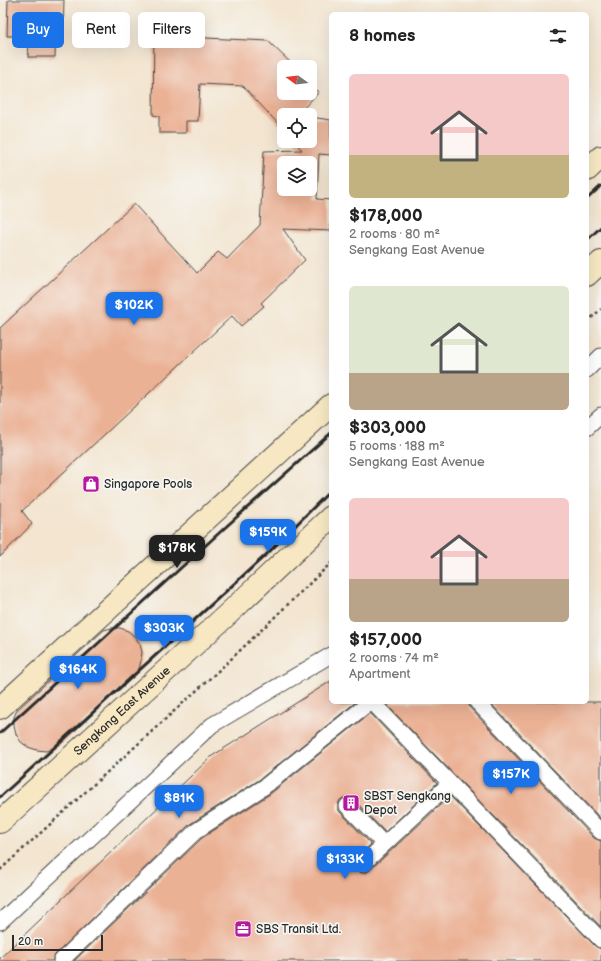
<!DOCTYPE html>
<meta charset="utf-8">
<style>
body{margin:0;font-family:"Balsamiq Sans",sans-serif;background:#f2f2f2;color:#222;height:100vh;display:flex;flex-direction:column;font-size:15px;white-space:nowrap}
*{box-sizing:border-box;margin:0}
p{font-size:13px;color:#767676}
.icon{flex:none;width:22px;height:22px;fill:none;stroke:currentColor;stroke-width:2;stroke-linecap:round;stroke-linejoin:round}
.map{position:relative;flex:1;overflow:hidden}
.details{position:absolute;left:329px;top:12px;width:260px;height:692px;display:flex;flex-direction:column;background:#fff;border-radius:6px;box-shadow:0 4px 16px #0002}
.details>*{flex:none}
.guide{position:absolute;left:12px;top:12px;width:257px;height:36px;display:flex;gap:8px}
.needle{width:26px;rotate:285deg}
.tools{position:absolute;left:277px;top:60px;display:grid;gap:8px}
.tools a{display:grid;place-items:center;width:40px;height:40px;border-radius:6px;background:#fff;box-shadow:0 4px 16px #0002;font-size:20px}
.scale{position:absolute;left:12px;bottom:10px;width:91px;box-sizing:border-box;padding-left:4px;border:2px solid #2b2b2b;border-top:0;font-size:11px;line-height:14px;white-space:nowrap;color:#2b2b2b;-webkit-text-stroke:3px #f6f6f2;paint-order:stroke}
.price{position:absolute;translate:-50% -34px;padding:0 9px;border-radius:8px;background:#1a73e8;color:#fff;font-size:13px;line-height:26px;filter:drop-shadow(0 1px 2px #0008)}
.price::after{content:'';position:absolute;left:50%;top:24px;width:12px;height:9px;margin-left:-6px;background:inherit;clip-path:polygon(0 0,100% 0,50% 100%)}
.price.current{background:#222;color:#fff}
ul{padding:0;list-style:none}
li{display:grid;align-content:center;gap:8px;height:212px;padding:0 20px}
li span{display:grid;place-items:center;height:124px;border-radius:6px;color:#555}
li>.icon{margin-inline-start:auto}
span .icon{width:72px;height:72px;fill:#fffc;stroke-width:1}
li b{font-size:17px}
h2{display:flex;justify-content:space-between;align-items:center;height:48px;padding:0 20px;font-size:17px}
.pill{padding:0 14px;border-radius:6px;background:#fff;box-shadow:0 4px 16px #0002;font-size:14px;line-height:36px}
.pill.current{background:#1a73e8;color:#fff}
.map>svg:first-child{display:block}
.building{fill:#ebb194;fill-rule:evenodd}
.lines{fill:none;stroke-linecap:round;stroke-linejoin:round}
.service-casing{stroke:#494744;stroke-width:17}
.secondary-casing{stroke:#494744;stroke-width:24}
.path{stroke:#494744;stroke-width:2.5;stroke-dasharray:3 3;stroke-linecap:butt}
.service{stroke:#fff;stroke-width:15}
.secondary{stroke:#f7e8c3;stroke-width:22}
.rail{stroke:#2b2b2b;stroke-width:3}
.labels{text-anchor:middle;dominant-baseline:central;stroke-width:3.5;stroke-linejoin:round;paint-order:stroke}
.poi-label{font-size:12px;fill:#2b2b2b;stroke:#f6f6f2;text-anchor:start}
.street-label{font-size:12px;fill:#2b2b2b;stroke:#f6f6f2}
</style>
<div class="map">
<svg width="601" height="961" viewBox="0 0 601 961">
<rect width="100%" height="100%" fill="#f6f6f2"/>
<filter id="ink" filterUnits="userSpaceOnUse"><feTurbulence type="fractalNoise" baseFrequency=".025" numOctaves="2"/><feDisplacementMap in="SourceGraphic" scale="8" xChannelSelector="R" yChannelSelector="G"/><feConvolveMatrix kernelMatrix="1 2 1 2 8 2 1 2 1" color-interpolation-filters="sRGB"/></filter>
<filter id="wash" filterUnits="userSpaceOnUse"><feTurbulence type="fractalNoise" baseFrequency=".012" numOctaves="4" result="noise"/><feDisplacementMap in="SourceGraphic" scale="16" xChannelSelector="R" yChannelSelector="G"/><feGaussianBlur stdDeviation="0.9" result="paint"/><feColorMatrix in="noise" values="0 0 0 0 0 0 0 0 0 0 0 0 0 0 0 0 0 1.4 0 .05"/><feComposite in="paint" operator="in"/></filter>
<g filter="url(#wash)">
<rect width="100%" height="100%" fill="#f3e5d0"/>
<g id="blocks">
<g class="building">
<polygon points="8,0 64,0 63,35 56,35 55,57 28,57 29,36 7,36"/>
<polygon points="160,17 186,18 185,37 268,41 295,67 284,67 284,93 310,93 310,83 319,92 297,115 284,115 284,130 243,86 200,84 198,121 186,121 186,133 159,133 159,116 153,115 154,34 160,34"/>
<path d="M310,117L331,120V155L319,154L317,199L331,200V231L283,229L305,260L261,303L264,306L241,326L232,316L22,511L32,524L0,557V328L134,204L197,273L218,252L227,259L260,225L264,151L302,150L294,141H310ZM284,163H310V189H284Z"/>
<polygon points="111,628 120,628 128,631 135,637 140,644 142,652 141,661 139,669 134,675 62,743 54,748 46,751 37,750 28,747 21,742 16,734 14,726 14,717 17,710 104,630"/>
<polygon points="331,681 331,702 356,702 259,780 190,824 55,955 52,961 0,961 0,958 212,756"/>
<polygon points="384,702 468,702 470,708 594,838 601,841 601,927"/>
<polygon points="489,702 601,702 601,819"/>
<polygon points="370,713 437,783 385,832 353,799 349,797 345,797 340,800 338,804 338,809 340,812 371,844 355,861 354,866 357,870 361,873 365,873 369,871 450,796 595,946 601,949 601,961 74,961 202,838 270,794"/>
</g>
</g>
</g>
<g filter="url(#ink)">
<use href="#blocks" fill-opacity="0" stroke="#494744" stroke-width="1"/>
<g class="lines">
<g class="service-casing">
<g id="service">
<polyline points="587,370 601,356"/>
<polyline points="587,428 601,415"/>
<polyline points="372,702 601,940"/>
<polyline points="477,702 601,832"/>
<polyline points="347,806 384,844"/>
<polyline points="363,864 450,783"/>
<polyline points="0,922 212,725 331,655"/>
<polyline points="61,961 196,831 264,787 370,702"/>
</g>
</g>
<g class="secondary-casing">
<g id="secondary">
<polyline points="587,170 601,157"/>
<polyline points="587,275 601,262"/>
<polyline points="0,708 331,405"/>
<path id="s1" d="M0,822L228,614L331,517"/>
</g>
</g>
<g class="path">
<polyline points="587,322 601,309"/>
<polyline points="0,870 229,661 331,563"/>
</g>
<use href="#service" class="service"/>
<use href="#secondary" class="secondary"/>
<g class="rail">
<polyline points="587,199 601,186"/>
<polyline points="587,240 601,227"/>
<polyline points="0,733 229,524 331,433"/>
<polyline points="0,797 268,553 331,490"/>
</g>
</g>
</g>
<defs>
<g id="shop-square" transform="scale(0.9)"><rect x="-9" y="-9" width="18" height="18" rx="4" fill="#b5179e" stroke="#f6f6f2"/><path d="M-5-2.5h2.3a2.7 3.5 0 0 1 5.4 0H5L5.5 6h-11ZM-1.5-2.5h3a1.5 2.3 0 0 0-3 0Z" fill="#fff"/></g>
<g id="building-square" transform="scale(0.9)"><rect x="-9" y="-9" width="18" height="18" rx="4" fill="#b5179e" stroke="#f6f6f2"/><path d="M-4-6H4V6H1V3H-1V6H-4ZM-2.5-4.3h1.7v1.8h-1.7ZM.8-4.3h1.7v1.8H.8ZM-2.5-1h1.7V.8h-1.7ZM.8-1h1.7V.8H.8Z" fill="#fff"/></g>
<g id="office-square" transform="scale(0.9)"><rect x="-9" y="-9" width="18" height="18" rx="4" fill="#b5179e" stroke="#f6f6f2"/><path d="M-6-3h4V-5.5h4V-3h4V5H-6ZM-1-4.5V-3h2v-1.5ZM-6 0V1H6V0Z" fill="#fff"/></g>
</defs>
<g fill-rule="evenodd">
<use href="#shop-square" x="91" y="484"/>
<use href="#building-square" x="351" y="803"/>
<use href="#office-square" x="243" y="929"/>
</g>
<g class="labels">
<g class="poi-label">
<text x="104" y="484">Singapore Pools</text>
<text x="364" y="796">SBST Sengkang<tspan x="364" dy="14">Depot</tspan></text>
<text x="256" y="929">SBS Transit Ltd.</text>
</g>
<g class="street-label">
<text stroke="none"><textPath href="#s1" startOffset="165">Sengkang East Avenue</textPath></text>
</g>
</g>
</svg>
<div class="tools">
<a><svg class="needle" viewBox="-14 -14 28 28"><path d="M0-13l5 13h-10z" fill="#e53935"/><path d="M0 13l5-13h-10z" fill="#767676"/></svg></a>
<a><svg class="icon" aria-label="locate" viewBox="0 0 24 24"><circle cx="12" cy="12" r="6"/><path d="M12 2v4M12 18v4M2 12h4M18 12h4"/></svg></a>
<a><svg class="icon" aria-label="layers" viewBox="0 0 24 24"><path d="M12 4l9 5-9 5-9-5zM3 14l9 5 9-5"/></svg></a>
</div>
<div class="scale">20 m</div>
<b class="price" style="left:134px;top:326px">$102K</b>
<b class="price" style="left:268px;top:553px">$159K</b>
<b class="price current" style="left:177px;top:569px">$178K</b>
<b class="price" style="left:164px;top:649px">$303K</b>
<b class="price" style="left:78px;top:690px">$164K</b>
<b class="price" style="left:511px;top:795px">$157K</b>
<b class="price" style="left:179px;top:819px">$81K</b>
<b class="price" style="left:345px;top:880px">$133K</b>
<div class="guide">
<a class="pill current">Buy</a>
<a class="pill">Rent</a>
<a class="pill">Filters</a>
</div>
<section class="details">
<h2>8 homes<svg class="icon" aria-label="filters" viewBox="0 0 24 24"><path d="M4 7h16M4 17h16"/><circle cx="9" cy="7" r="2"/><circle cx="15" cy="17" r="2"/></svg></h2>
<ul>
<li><span style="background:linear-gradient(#f6c9c9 65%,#c2b280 0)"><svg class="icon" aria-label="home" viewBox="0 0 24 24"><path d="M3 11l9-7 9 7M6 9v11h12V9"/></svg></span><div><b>$178,000</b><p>2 rooms · 80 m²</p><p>Sengkang East Avenue</p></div></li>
<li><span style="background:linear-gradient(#dfe7d0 70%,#b9a48a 0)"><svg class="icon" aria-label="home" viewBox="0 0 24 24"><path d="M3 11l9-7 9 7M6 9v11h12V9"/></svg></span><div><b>$303,000</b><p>5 rooms · 188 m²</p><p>Sengkang East Avenue</p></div></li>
<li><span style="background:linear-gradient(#f6c9c9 65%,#b9a48a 0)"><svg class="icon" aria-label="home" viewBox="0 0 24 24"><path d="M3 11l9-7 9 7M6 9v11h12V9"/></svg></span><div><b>$157,000</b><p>2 rooms · 74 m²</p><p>Apartment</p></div></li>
</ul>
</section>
</div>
